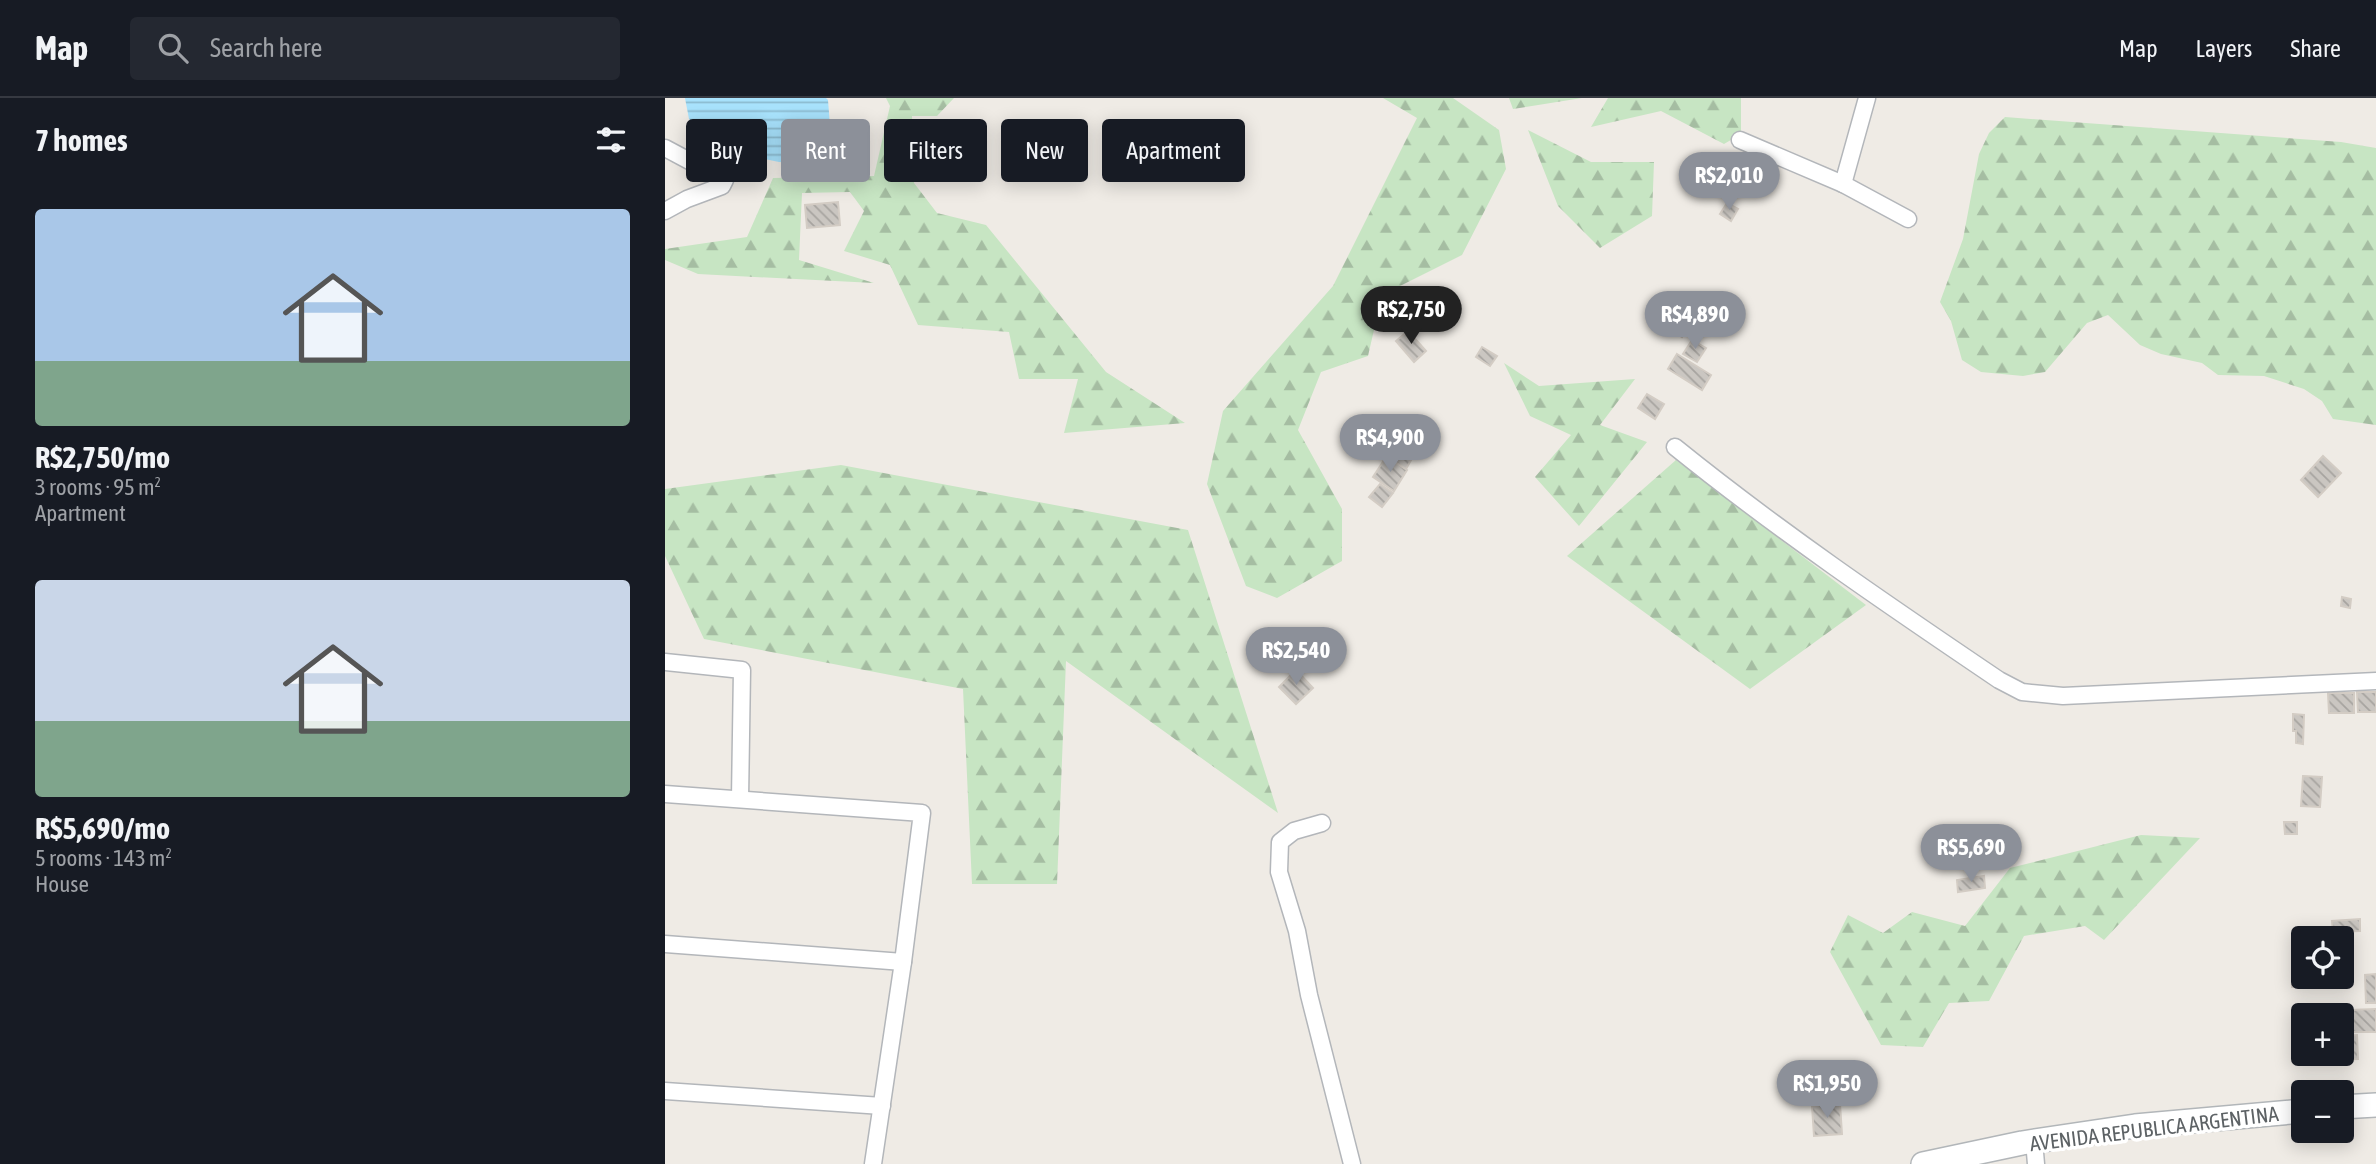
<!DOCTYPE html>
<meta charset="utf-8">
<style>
body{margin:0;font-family:"Asap Condensed",sans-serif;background:#242831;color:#f1f3f6;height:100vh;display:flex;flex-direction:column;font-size:26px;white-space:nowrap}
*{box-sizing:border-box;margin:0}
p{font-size:23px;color:#9ea1a6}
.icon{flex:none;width:38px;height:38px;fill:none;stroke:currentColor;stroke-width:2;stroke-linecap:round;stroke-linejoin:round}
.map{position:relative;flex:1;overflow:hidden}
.drawer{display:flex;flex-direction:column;background:#171b24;width:665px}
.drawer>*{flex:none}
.guide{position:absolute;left:21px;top:21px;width:665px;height:63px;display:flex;gap:14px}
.controls{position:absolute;left:1626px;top:828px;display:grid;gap:14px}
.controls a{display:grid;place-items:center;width:63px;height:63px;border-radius:7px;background:#171b24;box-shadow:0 4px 18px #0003;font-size:35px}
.price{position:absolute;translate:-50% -60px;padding:0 16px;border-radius:24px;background:#8c9099;color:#fff;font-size:23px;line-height:46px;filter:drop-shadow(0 2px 4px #0008)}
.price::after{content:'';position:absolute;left:50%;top:42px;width:21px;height:16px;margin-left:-10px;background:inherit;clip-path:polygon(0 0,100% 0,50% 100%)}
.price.current{background:#222;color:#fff}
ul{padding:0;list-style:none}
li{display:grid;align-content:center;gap:14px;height:371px;padding:0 35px}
li span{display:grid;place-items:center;height:217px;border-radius:7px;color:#555}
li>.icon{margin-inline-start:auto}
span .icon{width:126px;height:126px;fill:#fffc;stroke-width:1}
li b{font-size:30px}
h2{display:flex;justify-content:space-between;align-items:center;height:84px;padding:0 35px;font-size:30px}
.chip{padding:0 24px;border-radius:7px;background:#171b24;box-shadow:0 4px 18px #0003;font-size:24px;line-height:63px}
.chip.current{background:#8c9099;color:#fff}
header{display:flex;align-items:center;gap:42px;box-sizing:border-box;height:98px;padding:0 35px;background:#171b24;border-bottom:2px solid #363941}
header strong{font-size:33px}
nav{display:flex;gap:38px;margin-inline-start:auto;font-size:24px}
.search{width:490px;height:63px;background:#242831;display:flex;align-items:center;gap:18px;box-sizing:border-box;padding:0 24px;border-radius:7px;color:#9ea1a6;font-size:26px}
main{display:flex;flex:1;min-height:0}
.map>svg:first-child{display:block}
.forest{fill:url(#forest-firs)}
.water{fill:url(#water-rules)}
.building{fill:url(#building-back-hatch);stroke:#d3ccc4;stroke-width:2}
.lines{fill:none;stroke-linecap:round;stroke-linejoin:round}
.street-casing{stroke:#b3b6ba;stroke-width:19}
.secondary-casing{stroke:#b2b6b9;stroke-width:26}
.street{stroke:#fff;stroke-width:16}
.secondary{stroke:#fff;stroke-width:23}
.labels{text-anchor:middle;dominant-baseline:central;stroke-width:7;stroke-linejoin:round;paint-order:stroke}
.street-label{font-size:21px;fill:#5d6265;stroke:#fff}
</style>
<header>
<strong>Map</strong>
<div class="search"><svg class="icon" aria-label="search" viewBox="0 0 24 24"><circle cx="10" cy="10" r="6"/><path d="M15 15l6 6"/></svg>Search here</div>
<nav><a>Map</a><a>Layers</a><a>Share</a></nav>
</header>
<main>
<section class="drawer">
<h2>7 homes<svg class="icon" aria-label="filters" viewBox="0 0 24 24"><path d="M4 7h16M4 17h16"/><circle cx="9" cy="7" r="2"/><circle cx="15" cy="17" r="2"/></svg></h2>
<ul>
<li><span style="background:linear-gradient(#a9c7e8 70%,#7fa58c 0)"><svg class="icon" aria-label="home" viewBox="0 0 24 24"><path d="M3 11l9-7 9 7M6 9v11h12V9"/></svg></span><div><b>R$2,750/mo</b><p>3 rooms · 95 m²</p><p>Apartment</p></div></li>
<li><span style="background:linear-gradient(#c9d6e8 65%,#7fa58c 0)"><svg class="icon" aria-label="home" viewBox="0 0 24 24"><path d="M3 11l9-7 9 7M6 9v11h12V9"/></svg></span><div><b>R$5,690/mo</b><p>5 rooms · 143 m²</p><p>House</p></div></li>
</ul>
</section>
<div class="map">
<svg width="1711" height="1066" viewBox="0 0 1711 1066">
<defs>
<pattern id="forest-firs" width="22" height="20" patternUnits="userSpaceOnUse" patternTransform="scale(1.75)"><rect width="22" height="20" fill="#c7e5c3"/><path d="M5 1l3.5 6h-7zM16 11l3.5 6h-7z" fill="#a5bda2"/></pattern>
<pattern id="water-rules" width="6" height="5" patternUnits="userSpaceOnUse" patternTransform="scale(1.75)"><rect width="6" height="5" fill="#a8e2fc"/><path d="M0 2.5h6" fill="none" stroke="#8cbbd0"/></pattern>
<pattern id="building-back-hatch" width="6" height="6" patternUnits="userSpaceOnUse" patternTransform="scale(1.75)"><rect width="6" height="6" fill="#cac6c1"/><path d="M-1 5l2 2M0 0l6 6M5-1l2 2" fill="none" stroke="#a7a4a0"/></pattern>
</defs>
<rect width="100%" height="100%" fill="#efebe5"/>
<g class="forest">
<polygon points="221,0 289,0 272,18 247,18 249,85 272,115 321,127 441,274 520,325 399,335 413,281 354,281 344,234 253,227 225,167 179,153 199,113 185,94 137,95 134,162 209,185 33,176 0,162 0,151 82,139 108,80 209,78 225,8"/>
<polygon points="718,0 788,0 834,32 841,71 797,157 717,197 703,258 656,274 633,332 677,411 677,463 612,500 581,488 542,386 558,313 668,188 752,20"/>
<polygon points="844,0 917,0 848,11"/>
<polygon points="943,0 1076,0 1076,36 1059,46 996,13 926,29"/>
<polygon points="1340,19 1676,44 1711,50 1711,327 1668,321 1657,303 1639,291 1599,278 1553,277 1537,265 1496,256 1475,247 1443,217 1422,225 1380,274 1358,278 1316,274 1297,262 1286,223 1275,204 1298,141 1314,56 1324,35"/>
<polygon points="863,32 926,64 989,64 987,118 935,150 893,108"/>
<polygon points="839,265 874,288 970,281 935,327 982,344 914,428 870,379 906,337 865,318"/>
<polygon points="1011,362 1201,507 1085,591 902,458"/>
<polygon points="176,367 523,432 613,715 401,563 392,786 307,786 298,591 39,541 0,458 0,391"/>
<polygon points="1476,737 1535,740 1439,842 1420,828 1359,838 1324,903 1284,905 1258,949 1216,947 1165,854 1183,817 1218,835 1247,814 1300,828 1345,770"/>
</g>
<polygon class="water" points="20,0 161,0 163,2 165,28 160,53 139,65 114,64 89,59 65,50 44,37 24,21"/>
<g class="building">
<polygon points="173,104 175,127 142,130 140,107"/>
<polygon points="1062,105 1073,111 1066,123 1055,116"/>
<polygon points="1015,211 1030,222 1017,239 1002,228"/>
<polygon points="743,233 761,253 749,264 731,243"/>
<polygon points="1027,242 1041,250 1032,264 1018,256"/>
<polygon points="817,249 832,258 825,268 811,259"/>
<polygon points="1012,256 1046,277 1037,292 1003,271"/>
<polygon points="982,296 999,306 990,321 973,310"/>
<polygon points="731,353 746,362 741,371 726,361"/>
<polygon points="1658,358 1676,375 1653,399 1636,382"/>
<polygon points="721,359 742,372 729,393 708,379"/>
<polygon points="715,386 728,395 717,409 704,399"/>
<polygon points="1677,499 1686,501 1685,510 1676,508"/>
<polygon points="646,539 663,554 647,571 630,555"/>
<polygon points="631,572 648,590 631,606 614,589"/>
<polygon points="1692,594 1711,594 1711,614 1693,614"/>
<polygon points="1663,595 1689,595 1689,615 1664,615"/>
<polygon points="1628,616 1639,617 1638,646 1631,645 1631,633 1628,633"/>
<polygon points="1638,678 1657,679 1655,709 1636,708"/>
<polygon points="1619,724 1632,724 1632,736 1620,736"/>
<polygon points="1319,778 1320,790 1293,794 1292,782"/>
<polygon points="1695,821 1695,833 1668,834 1667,823"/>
<polygon points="1627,863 1638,864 1638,878 1655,878 1655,889 1627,889"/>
<polygon points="1711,876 1711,905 1701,905 1700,877"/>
<polygon points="1711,911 1711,934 1686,934 1685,912"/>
<polygon points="1692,937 1693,961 1669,962 1669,956 1676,956 1676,938"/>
<polygon points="1175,1006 1177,1036 1149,1038 1147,1008"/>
</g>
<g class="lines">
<g class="street-casing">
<g id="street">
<polyline points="1075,42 1178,86 1243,121"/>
<polyline points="0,50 60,82 57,88 22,101 0,113"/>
<polyline points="1178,86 1202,0"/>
<path d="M1010,349C1114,433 1223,507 1334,582L1357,594L1398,598L1711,583"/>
<polyline points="0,564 77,572 75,701"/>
<polyline points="0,696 257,715 238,864 208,1066"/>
<polyline points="657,725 629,733 615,744 614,774 632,833 644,897 687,1066"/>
<polyline points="0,846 238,864"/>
<polyline points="0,993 217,1008"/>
<polyline points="1369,1043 1371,1066"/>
</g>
</g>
<g class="secondary-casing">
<g id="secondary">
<polyline points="1676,1009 1711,1007"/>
<polyline points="1258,1066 1357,1045 1470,1028 1638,1013"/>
</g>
</g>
<use href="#street" class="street"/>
<use href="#secondary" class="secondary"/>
</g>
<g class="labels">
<g class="street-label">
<text transform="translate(1489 1030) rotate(-7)">AVENIDA REPUBLICA ARGENTINA</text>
</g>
</g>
</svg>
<div class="controls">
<a><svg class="icon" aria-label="locate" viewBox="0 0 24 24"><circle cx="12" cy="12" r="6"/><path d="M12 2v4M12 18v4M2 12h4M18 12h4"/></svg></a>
<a>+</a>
<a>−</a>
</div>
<b class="price" style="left:1064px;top:114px">R$2,010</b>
<b class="price current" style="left:746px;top:248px">R$2,750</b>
<b class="price" style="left:1030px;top:253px">R$4,890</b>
<b class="price" style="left:725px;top:376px">R$4,900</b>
<b class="price" style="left:631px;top:589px">R$2,540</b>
<b class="price" style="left:1306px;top:786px">R$5,690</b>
<b class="price" style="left:1162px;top:1022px">R$1,950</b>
<div class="guide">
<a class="chip">Buy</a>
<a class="chip current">Rent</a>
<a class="chip">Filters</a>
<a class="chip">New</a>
<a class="chip">Apartment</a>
</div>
</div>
</main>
